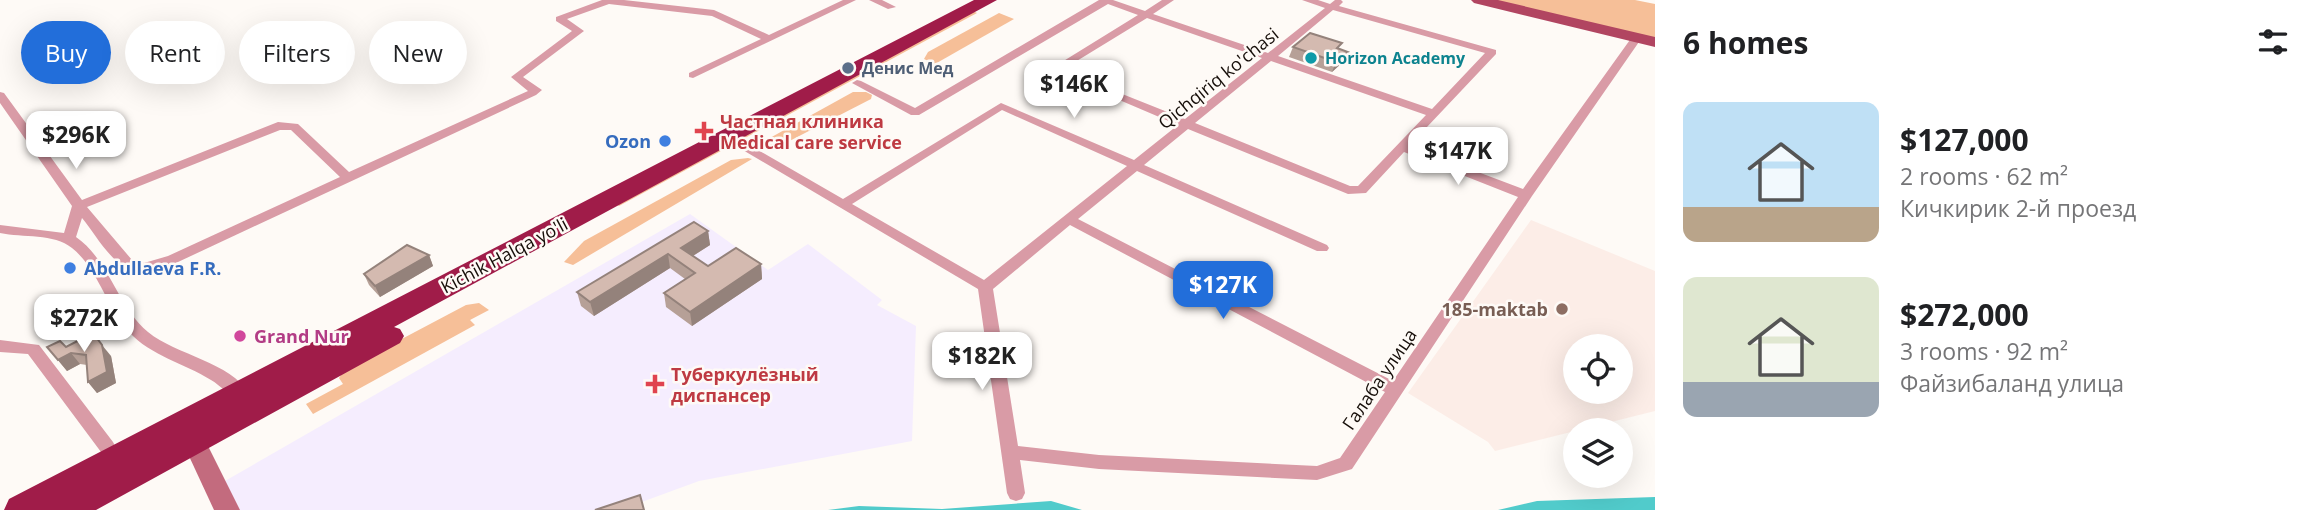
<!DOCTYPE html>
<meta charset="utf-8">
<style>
body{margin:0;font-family:"Open Sans",sans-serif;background:#f2f2f2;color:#202124;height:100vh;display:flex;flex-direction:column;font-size:26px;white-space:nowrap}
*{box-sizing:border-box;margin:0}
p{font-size:23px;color:#757577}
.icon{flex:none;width:38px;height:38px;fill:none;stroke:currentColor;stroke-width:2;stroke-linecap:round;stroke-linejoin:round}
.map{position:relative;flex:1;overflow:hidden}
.panel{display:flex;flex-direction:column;background:#fff;width:665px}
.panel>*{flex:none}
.top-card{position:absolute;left:21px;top:21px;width:665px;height:63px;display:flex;gap:14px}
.tools{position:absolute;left:1563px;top:334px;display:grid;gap:14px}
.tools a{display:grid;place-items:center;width:70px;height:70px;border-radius:50%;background:#fff;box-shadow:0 7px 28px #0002;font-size:35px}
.price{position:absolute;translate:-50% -60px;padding:0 16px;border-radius:14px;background:#fff;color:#222;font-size:23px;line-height:46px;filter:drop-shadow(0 2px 4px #0008)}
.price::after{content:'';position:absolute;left:50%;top:42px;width:21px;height:16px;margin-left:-10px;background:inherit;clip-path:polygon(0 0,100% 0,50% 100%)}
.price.current{background:#226eda;color:#fff}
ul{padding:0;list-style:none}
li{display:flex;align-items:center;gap:21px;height:175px;padding:0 28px}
li span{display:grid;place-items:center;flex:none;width:196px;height:140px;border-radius:14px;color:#555}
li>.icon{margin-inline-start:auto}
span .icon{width:84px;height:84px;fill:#fffc;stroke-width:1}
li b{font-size:30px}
h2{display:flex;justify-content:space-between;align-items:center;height:84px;padding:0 28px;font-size:30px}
.tag{padding:0 24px;border-radius:32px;background:#fff;box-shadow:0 7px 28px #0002;font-size:24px;line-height:63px}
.tag.current{background:#226eda;color:#fff}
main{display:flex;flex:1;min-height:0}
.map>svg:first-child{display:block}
.education{fill:#fcede7;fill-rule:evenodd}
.medical{fill:#f5edfe}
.green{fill:#f6bf98}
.water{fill:#51cbcb}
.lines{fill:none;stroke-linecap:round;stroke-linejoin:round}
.street{fill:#d99ba6;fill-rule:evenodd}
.secondary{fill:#c36b7e;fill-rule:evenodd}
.primary{fill:#b14561;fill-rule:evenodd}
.highway{fill:#a01c49;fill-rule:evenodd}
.wall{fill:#b6a097}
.shaded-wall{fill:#94827b}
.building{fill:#d4bab0;stroke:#94827b;stroke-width:2}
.culture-dot{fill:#0f9aa8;stroke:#fefaf6;stroke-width:2.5}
.service-dot{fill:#5c6f8a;stroke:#fefaf6;stroke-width:2.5}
.health-dot{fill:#e0444e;stroke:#fefaf6;stroke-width:2.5}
.shop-dot{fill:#3f7fe0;stroke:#fefaf6;stroke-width:2.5}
.education-dot{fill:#8d6e63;stroke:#fefaf6;stroke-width:2.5}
.hotel-dot{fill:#d1479c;stroke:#fefaf6;stroke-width:2.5}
.labels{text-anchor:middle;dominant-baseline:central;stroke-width:5;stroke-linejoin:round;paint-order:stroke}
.far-culture-label{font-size:16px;font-weight:bold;fill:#0d838f;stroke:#fefaf6;text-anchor:start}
.far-service-label{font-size:16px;font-weight:bold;fill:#4e5e75;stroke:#fefaf6;text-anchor:start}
.street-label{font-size:18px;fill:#160e09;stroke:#fefaf6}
.health-label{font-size:18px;font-weight:bold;fill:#be3a42;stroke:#fefaf6;text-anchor:start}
.shop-label{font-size:18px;font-weight:bold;fill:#366cbe;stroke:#fefaf6;text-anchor:end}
.education-label{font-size:18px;font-weight:bold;fill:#785e54;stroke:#fefaf6;text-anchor:end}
.hotel-label{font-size:18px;font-weight:bold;fill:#b23c85;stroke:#fefaf6;text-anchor:start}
</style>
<main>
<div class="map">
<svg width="1655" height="510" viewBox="0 0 1655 510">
<rect width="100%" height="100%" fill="#fefaf6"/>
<path class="education" d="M1531,220L1655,271V411L1495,451L1488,442L1408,393ZM1575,346H1620V392H1575Z"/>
<polygon class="medical" points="690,214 768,270 808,244 882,300 877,305 916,326 912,441 699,481 620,510 237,510 218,485"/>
<g class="green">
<polygon points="1491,0 1635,0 1655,4 1655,39"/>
<polygon points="973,11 977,13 619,206 615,203"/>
<polygon points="999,13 1014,19 935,64 924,59 928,52"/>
<polygon points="853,92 866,92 872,95 871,99 772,150 765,148 768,139"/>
<polygon points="748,158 752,159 573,265 564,262 584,241 731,160"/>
<polygon points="479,303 489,310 470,320 475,325 313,414 306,404 343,384 339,378 345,369 466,305"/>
</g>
<g class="water">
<polygon points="1655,497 1655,510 1498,510 1537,501"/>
<polygon points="1051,501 1082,510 828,510 859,506 942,509"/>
</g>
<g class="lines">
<g class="street">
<path d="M602,0H624L714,10L769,35L843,0H856L693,78L689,77V73L761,39L712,16L609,4L567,19L584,31L523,77L542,90L536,95L178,262C168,265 157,271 146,272C117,276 98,237 82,218L76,237C110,261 117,306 148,332C176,355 231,362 249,394L247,398C234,403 222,386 211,380C184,363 151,356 129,332C106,307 99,270 72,248C54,233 23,238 0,233V225L64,233L72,206L0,103V92L4,93L82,200L278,122L298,124L349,172L528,91L511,77L572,31L556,21V17ZM280,130H291L340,177L168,256L144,263L132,260L87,207Z"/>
<polygon points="869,0 882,0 896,7 888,9"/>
<path d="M1099,0H1113L1145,11L1162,0H1174L1153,14L1268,53L1325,8L1302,0H1318L1330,4L1335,0H1341L1343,2L1339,6L1496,50V54L1409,146L1523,189L1632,37L1641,39L1532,196L1352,469L1317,480L1099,469L1020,460L1025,493L1022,499L1016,501L1010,499L1007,493L978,289L736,146L742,142L746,143L843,199L1001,103L1134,160L1178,125L1049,70L1138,15L1108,4L919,115H911L852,83L857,80L861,81L915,108ZM1333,10L1485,53L1432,109L1278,56ZM1147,18L1262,58L1185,119L1062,70ZM1271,61L1426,115L1358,186H1350L1195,123ZM1002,110L1127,166L984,280L852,204ZM1188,129L1348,194L1366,193L1404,152L1518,197L1393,381L1078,219L1137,171L1317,251H1327L1329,248L1327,245L1144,165ZM1070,225L1385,392L1340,458L1317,466L1099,455L1018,446L993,289Z"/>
<polygon points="0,340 39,345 113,442 123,461 120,466 114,468 108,466 101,452 28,354 0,352"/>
</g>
<polygon class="secondary" points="194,431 202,434 240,510 214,510 182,441 186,434"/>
<polygon class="primary" points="1471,0 1498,0 1655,37 1655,47 1474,3"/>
<polygon class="highway" points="974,0 997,0 394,327 400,329 404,336 400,343 96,510 4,510 9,499"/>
</g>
<g class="wall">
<polygon points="1293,47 1340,49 1348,52 1344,61 1332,72 1289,57"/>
<polygon points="708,231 710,245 693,256 708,266 761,264 762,279 692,326 666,307 664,293 685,279 670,268 594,316 581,306 577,292"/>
<polygon points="429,255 433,266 380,297 369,285 364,274"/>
<polygon points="47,347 111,356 116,383 97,393 88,382 87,365 80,364 67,371"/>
</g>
<g class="shaded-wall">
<polygon points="1348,52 1344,61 1332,72 1336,62"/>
<polygon points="708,231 710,245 683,262 681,248"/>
<polygon points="668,254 670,268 594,316 590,302"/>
<polygon points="429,255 433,266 380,297 375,286"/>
<polygon points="761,264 762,279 692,326 690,312"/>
<polygon points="102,345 111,356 116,383 97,393 88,382"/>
<polygon points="71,353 80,364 67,371 58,360"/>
</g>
<g class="building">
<polygon points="1310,33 1342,43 1337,48 1348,52 1336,62 1293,47"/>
<polygon points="694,222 708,231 681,248 708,266 736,248 761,264 690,312 664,293 695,273 668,254 590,302 577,292"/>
<polygon points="407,245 429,255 375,286 364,274"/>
<polygon points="93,333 102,345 107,372 88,382 86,355 71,353 58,360 47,347 60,341 66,347"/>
<polygon points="640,495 644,510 595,510"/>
</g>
<circle class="culture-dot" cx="1311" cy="58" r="7"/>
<circle class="service-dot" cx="848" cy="68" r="7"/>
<g class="health-dot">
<path d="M700.5 120.5h7v7h7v7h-7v7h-7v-7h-7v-7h7z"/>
<path d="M651.5 373.5h7v7h7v7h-7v7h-7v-7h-7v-7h7z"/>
</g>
<g class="shop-dot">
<circle cx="665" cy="141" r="7"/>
<circle cx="70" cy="268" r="7"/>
</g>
<circle class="education-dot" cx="1562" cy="309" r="7"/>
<circle class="hotel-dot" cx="240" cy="336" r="7"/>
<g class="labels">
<g class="far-culture-label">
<text x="1325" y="58">Horizon Academy</text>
</g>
<g class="far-service-label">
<text x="862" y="68">Денис Мед</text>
</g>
<g class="street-label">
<text transform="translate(1218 78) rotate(-39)">Qichqiriq ko'chasi</text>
<text transform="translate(504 255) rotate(-28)">Kichik Halqa yo'li</text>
<text transform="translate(1379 379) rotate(-56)">Галаба улица</text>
</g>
<g class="health-label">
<text x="720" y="121">Частная клиника<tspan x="720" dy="21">Medical care service</tspan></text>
<text x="671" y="374">Туберкулёзный<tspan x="671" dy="21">диспансер</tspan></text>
</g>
<g class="shop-label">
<text x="651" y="141">Ozon</text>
<text x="84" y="268" text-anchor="start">Abdullaeva F.R.</text>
</g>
<g class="education-label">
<text x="1548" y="309">185-maktab</text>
</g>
<g class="hotel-label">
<text x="254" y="336">Grand Nur</text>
</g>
</g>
</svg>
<div class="tools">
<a><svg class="icon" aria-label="locate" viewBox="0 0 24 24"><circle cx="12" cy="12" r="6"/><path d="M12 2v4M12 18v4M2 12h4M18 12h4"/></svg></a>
<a><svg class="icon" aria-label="layers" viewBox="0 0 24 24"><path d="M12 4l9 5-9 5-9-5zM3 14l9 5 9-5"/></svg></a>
</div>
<b class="price" style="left:1074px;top:120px">$146K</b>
<b class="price" style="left:76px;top:171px">$296K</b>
<b class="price" style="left:1458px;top:187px">$147K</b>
<b class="price current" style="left:1223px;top:321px">$127K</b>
<b class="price" style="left:84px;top:354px">$272K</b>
<b class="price" style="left:982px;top:392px">$182K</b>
<div class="top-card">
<a class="tag current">Buy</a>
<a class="tag">Rent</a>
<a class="tag">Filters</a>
<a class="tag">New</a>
</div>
</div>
<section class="panel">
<h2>6 homes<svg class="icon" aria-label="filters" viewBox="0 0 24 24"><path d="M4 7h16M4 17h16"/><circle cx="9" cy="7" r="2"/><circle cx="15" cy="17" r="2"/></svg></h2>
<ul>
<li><span style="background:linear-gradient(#bfe0f5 75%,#b9a48a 0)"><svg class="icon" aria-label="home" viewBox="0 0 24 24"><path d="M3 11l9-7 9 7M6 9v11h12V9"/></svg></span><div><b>$127,000</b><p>2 rooms · 62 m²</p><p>Кичкирик 2-й проезд</p></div></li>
<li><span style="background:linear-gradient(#dfe7d0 75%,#9aa5b1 0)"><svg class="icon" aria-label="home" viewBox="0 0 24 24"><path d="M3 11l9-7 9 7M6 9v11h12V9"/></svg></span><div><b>$272,000</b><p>3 rooms · 92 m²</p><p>Файзибаланд улица</p></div></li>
</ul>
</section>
</main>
